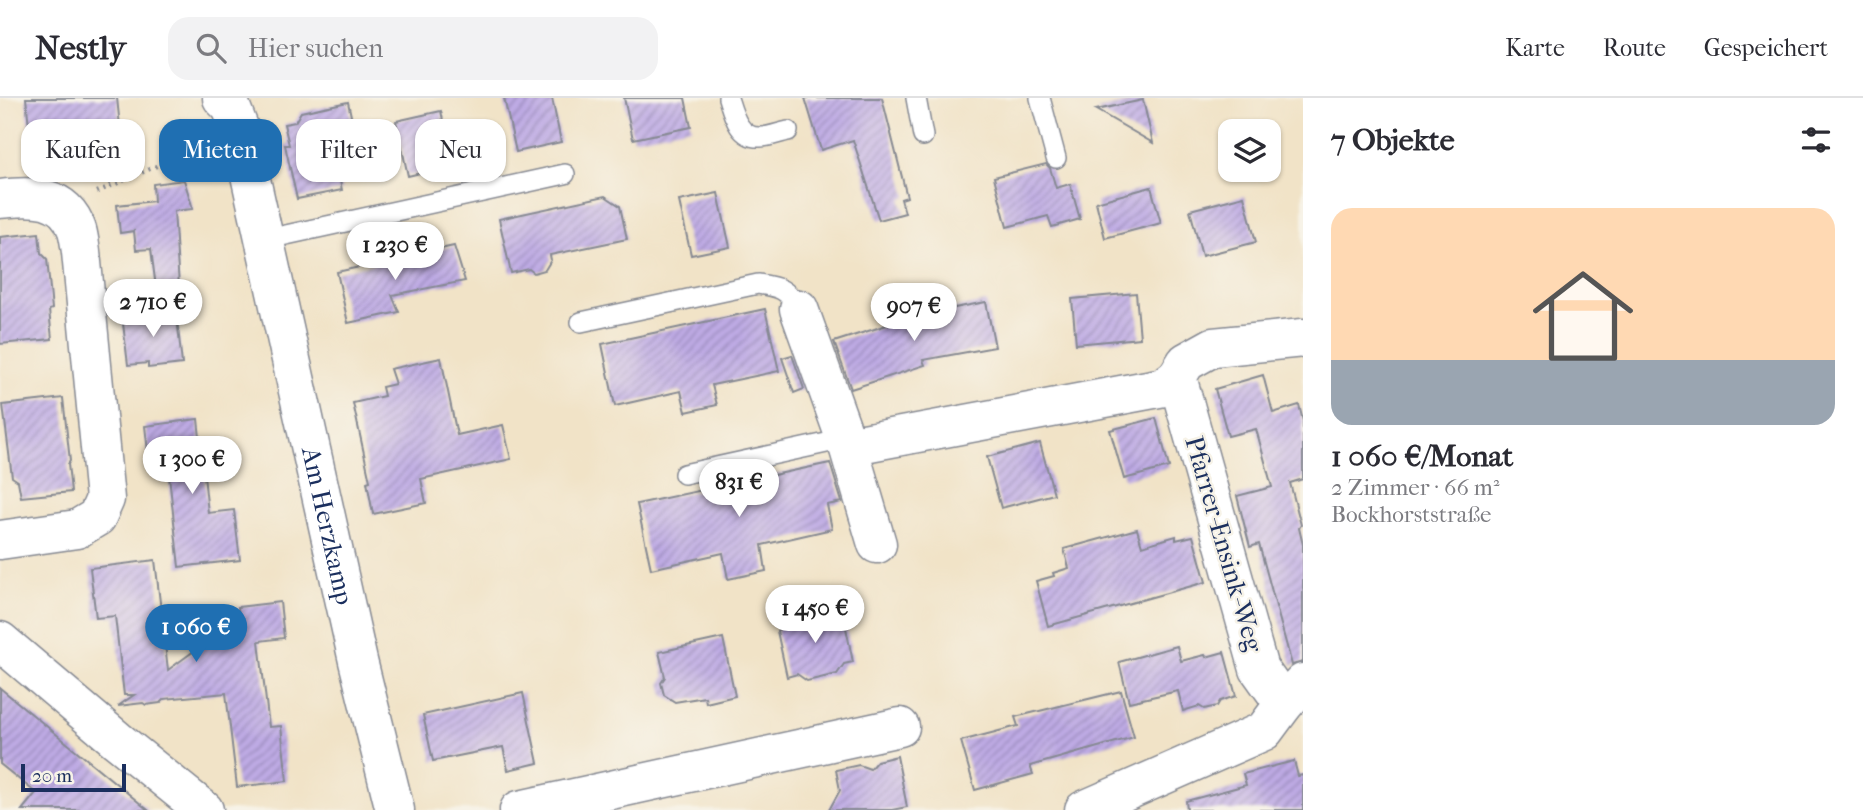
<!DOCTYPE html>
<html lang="de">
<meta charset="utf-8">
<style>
body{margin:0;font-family:"IM FELL French Canon",serif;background:#f2f2f3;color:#2b2b33;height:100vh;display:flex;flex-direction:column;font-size:26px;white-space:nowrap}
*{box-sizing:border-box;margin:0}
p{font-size:23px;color:#7c7c81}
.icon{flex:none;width:38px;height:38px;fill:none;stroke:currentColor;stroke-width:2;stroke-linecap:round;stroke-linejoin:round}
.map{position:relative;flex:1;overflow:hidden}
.side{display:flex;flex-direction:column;background:#fff;width:560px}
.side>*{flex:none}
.banner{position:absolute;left:21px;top:21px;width:665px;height:63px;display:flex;gap:14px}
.buttons{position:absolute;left:1218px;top:21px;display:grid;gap:14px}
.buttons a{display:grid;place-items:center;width:63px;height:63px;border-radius:14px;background:#fff;box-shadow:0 2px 5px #0004;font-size:35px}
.scale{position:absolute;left:21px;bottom:18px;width:105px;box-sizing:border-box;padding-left:7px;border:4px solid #1b2f5e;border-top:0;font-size:19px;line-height:24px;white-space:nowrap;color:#1b2f5e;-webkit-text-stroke:5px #f7f3e8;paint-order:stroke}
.price{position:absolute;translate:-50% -60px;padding:0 16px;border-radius:24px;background:#fff;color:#222;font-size:23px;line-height:46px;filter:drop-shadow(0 2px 4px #0008)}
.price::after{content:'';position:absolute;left:50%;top:42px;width:21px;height:16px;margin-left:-10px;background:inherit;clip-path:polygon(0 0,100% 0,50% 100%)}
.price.selected{background:#1f6fb2;color:#fff}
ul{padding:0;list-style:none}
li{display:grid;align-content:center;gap:14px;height:371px;padding:0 28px}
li+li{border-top:2px solid #e1e1e2}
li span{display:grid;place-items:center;height:217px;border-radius:21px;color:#555}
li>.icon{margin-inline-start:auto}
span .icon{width:126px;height:126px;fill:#fffc;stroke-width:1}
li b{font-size:30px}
h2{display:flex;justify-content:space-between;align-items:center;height:84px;padding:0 28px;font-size:30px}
.chip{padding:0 24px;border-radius:21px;background:#fff;box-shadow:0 2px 5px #0004;font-size:24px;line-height:63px}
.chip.selected{background:#1f6fb2;color:#fff}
header{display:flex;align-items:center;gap:42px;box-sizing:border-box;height:98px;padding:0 35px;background:#fff;border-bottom:2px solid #e1e1e2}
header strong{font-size:33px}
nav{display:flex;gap:38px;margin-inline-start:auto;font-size:24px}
.search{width:490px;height:63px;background:#f2f2f3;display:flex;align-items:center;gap:18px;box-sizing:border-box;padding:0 24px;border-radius:21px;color:#7c7c81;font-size:26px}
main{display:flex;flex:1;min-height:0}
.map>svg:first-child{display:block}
.building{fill:url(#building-hatch)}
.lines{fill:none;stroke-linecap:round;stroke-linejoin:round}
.service-casing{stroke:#868992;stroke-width:22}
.minor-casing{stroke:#868992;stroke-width:41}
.path{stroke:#868992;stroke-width:4.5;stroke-dasharray:2 5;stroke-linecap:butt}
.service{stroke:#fff;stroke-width:19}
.minor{stroke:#fff;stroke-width:38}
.labels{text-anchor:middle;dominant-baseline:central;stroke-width:5;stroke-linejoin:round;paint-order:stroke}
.street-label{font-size:26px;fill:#1b2f5e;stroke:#f7f3e8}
</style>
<header>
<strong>Nestly</strong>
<div class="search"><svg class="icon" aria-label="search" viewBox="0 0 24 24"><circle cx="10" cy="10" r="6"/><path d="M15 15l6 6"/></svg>Hier suchen</div>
<nav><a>Karte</a><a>Route</a><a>Gespeichert</a></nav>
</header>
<main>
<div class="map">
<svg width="1303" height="712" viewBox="0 0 1303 712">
<defs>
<pattern id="building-hatch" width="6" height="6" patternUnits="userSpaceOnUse" patternTransform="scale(1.75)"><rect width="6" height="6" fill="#beaae4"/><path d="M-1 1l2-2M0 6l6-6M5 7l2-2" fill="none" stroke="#9a8bbc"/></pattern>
</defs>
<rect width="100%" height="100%" fill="#f7f3e8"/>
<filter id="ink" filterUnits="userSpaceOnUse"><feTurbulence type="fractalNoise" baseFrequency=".0143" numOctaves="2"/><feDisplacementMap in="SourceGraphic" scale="14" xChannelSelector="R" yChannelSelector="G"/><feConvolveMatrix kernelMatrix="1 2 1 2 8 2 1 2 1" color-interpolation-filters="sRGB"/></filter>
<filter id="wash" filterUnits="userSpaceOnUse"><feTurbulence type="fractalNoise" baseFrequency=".00686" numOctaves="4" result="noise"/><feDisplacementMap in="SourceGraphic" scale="28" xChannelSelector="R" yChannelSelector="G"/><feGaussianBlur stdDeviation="1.57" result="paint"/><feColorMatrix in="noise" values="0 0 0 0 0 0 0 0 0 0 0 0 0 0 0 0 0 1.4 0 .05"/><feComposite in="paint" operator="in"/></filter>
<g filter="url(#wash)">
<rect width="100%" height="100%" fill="#f1e3c7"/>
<g id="blocks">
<g class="building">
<polygon points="26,0 117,0 122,47 32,56"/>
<polygon points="504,0 552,0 561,44 516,54"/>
<polygon points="624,0 685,0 691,29 633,41"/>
<polygon points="805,0 882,0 907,99 901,101 905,115 879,122 853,42 821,52"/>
<polygon points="1143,2 1153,45 1096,12"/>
<polygon points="348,4 354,32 330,37 342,92 297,101 285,47 289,47 284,26 295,24 301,14"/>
<polygon points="441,13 453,67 408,78 396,23"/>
<polygon points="1046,66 1050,70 1056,90 1070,86 1080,121 1052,129 1048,118 1007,129 994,79"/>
<polygon points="184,82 193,111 174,113 180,203 158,205 151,151 136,152 134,133 120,135 117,107 154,103 153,86"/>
<polygon points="1151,89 1161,125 1105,140 1096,104"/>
<polygon points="718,95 730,149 691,157 679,103"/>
<polygon points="605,98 620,108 627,141 550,157 551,162 545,172 534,175 529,171 511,175 499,121"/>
<polygon points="1244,98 1256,144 1202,158 1190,112"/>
<polygon points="39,135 41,155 47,161 52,211 49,212 52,241 0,246 0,139"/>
<polygon points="454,148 465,183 392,197 399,214 348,225 337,174"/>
<polygon points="1136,195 1140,240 1076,246 1072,201"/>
<polygon points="986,204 995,249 923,262 925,267 851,291 834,244 918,217"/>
<polygon points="176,211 182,266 148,270 148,265 128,267 122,217"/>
<polygon points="765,211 779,273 712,287 717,307 686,314 681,293 615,308 602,246"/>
<polygon points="792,257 804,291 794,295 782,260"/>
<polygon points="441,260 457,337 503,327 511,361 421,381 426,405 373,416 367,384 370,383 353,305 384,298 382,289 395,286 390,271"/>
<polygon points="1263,277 1273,315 1299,307 1303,323 1303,381 1290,385 1301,427 1299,430 1303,447 1303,564 1292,567 1259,446 1250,449 1237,398 1272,389 1256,331 1228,338 1215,291"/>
<polygon points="63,300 70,363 68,366 71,394 21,399 18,383 12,379 3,307"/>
<polygon points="1156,320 1169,369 1124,381 1110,332"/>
<polygon points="198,321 208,415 234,412 240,462 179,469 168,369 150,370 145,328"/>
<polygon points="1040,345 1054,396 1001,410 987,359"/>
<polygon points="830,365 842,404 827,407 832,431 762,447 766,473 728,481 723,455 651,471 637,406"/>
<polygon points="1137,431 1142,448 1176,438 1176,442 1193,438 1206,484 1048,528 1036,483 1054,478 1053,475 1069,470 1064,451"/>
<polygon points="155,462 168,572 239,520 238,509 280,504 284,540 259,543 269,629 281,628 287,683 237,689 226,595 164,601 160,605 146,607 143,605 118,608 134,597 124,597 115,518 96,520 90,470"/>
<polygon points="831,511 844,520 853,564 844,566 837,576 807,583 797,576 787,579 777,533 785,522"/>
<polygon points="723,540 735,598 706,605 705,599 675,604 664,597 661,585 665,579 659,554"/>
<polygon points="1177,548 1181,563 1205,557 1206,559 1224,554 1236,598 1220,603 1217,608 1204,611 1199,608 1183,613 1178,593 1129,604 1119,564"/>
<polygon points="0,590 78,654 148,712 22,712 36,695 0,666"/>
<polygon points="1121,593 1134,639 1030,668 1033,676 975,692 961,643 1018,628 1015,619"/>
<polygon points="523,595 538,665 508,672 503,649 433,663 423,617"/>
<polygon points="897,658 907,709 892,712 829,712 840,692 836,672 859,667 870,671 877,663"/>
<polygon points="1294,663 1298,678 1303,677 1303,712 1187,712 1186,703 1246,687 1243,676"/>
</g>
</g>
</g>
<g filter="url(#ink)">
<use href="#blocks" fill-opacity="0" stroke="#868992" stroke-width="2"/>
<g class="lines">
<g class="service-casing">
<g id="service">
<path d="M728,0C733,16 739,41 761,39C769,39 779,35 788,33"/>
<polyline points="916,0 923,38"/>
<polyline points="1040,0 1056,60"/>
<polyline points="263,142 565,76"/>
<path d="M581,224L758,186C780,189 787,191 799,211"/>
<polyline points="684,376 845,341"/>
</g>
</g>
<g class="minor-casing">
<g id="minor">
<path id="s1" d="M222,0L231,9L240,32L358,563L395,712"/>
<path d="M0,101C32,97 65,96 77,132C79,139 80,147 81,154L105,401L97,419L77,431L0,442"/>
<polyline points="799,211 848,348 1164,289 1177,279"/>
<polyline points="848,348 877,446"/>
<polyline points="0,543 117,642 204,712"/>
<polyline points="1284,606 1259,571 1177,279 1186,264 1213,249 1303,240"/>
<polyline points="519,712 900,629"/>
<polyline points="1084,712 1264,633 1284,606 1303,585"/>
</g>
</g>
<polyline class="path" points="97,94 207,46"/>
<use href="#service" class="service"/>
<use href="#minor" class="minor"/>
</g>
</g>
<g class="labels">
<g class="street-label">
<text stroke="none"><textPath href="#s1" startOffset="443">Am Herzkamp</textPath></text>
<text transform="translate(1224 446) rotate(74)">Pfarrer-Ensink-Weg</text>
</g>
</g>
</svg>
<div class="buttons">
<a><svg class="icon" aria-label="layers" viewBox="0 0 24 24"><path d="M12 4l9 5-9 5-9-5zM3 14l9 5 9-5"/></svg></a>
</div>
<div class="scale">20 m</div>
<b class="price" style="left:395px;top:184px">1 230 €</b>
<b class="price" style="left:153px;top:241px">2 710 €</b>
<b class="price" style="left:914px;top:245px">907 €</b>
<b class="price" style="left:192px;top:398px">1 300 €</b>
<b class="price" style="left:739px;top:421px">831 €</b>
<b class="price" style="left:815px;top:547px">1 450 €</b>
<b class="price selected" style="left:196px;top:566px">1 060 €</b>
<div class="banner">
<a class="chip">Kaufen</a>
<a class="chip selected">Mieten</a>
<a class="chip">Filter</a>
<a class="chip">Neu</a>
</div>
</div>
<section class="side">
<h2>7 Objekte<svg class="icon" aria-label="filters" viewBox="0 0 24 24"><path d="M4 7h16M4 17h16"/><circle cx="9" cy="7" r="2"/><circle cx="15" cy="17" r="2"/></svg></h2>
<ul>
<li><span style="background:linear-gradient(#ffd9b3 70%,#9aa5b1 0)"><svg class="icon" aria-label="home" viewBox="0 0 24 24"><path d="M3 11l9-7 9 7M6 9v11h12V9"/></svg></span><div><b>1 060 €/Monat</b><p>2 Zimmer · 66 m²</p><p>Bockhorststraße</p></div></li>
</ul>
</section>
</main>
